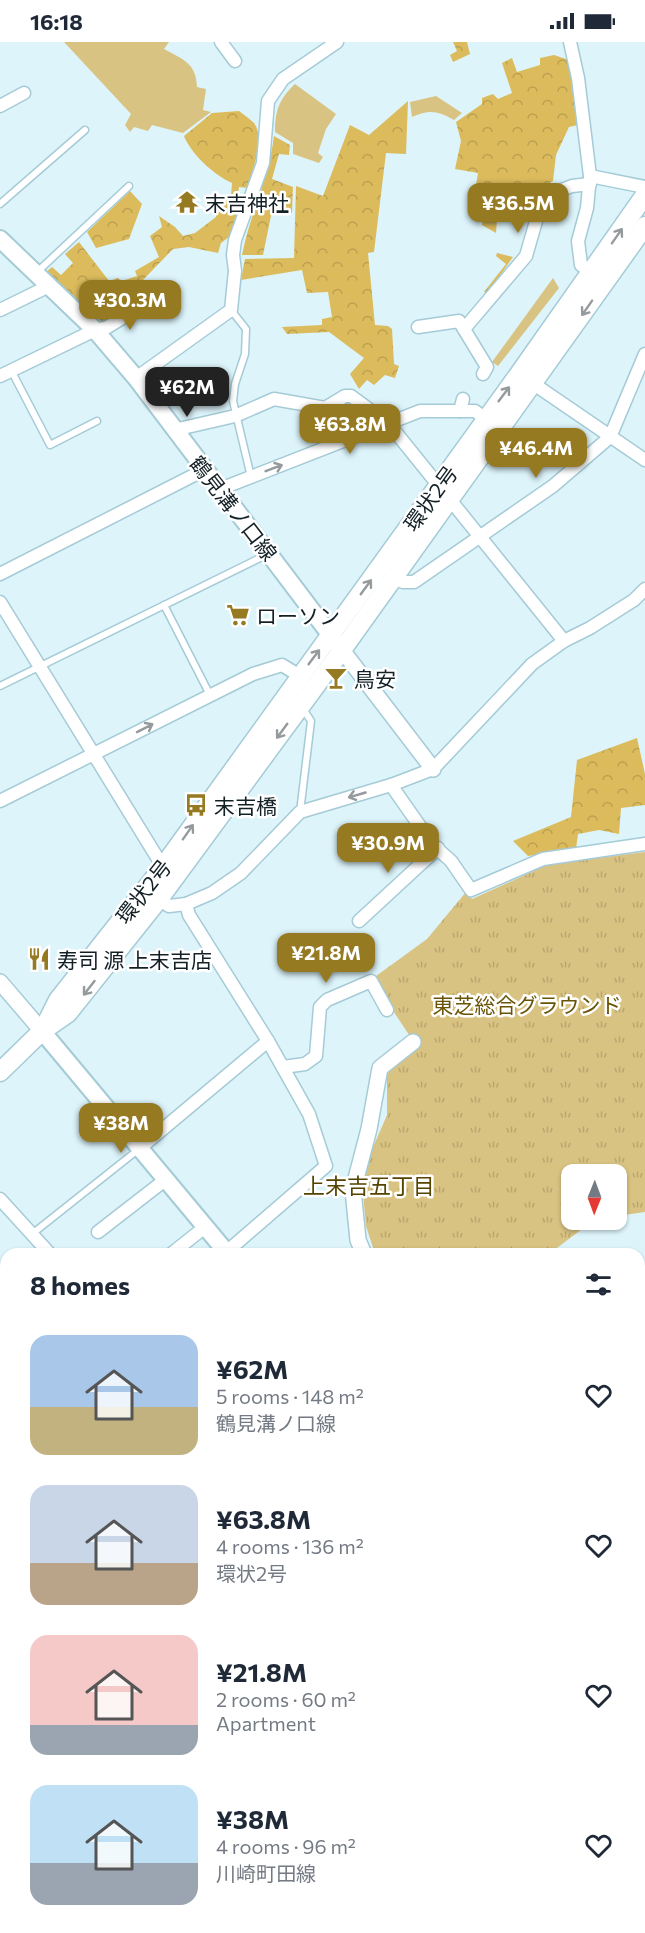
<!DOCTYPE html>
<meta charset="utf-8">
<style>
body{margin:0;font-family:Commissioner,"Noto Sans JP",sans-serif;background:#f6f6f7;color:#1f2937;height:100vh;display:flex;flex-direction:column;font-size:22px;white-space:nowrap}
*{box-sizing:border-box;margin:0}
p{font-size:20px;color:#747a83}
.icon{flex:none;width:33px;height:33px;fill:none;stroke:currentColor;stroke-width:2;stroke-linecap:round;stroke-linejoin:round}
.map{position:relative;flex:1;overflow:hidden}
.side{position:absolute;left:0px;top:1206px;width:645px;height:686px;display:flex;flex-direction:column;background:#fff;border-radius:18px 18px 0 0;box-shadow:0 2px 4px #0004}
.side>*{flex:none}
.needle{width:39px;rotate:181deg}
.buttons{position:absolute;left:561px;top:1122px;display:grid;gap:12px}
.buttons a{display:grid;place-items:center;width:66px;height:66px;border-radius:12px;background:#fff;box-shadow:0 2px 4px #0004;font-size:30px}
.price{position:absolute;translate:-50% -51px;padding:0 14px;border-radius:12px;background:#957a22;color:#fff;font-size:20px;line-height:39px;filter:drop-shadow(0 2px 3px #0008)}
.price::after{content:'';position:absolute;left:50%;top:36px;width:18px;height:14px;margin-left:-9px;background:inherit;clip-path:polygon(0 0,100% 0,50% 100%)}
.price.selected{background:#222;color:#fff}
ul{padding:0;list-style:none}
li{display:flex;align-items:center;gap:18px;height:150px;padding:0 30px}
li span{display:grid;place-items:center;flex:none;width:168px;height:120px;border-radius:18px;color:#555}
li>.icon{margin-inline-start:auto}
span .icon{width:72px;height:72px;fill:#fffc;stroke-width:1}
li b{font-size:26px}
h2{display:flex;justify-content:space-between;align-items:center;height:72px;padding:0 30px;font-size:26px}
.status{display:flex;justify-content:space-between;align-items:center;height:42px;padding:0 30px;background:#fff;direction:ltr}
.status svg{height:16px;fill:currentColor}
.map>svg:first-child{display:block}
.grass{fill:#d9c382}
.forest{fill:url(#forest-crowns)}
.park{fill:url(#park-tufts)}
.water{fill:#edcd6e}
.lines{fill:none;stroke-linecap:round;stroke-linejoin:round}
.service-casing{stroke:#a5cbd7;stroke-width:9}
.minor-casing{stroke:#a5cbd7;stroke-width:15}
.tertiary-casing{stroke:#a5cbd7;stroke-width:18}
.secondary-casing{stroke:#a5cbd7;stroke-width:20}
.primary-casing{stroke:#a5cbd7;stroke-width:21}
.service{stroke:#fff;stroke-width:6}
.minor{stroke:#fff;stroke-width:12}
.tertiary{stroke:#fff;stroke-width:15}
.secondary{stroke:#fff;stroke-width:16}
.primary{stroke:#fff;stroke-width:18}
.oneway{stroke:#959b9d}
.labels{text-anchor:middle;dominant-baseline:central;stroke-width:5;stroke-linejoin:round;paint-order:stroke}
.poi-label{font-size:21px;fill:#132126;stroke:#fff;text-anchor:start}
.street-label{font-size:21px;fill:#132126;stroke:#fff}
.park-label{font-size:21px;fill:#695407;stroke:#fff}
.neighbourhood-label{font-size:22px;fill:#554300;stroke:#fff}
</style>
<div class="status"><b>16:18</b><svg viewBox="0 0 49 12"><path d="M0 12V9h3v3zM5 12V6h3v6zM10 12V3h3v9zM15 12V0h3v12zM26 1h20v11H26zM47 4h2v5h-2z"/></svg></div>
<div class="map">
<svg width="645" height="1891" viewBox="0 0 645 1891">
<defs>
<pattern id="forest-crowns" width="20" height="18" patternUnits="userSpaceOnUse" patternTransform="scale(1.5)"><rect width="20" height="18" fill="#dbbb5c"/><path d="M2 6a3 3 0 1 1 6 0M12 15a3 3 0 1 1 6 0" fill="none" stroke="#bba050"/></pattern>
<pattern id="park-tufts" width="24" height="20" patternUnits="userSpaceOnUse" patternTransform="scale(1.5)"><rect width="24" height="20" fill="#d9c382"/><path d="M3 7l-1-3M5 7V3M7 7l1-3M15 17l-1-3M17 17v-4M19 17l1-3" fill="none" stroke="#b9a770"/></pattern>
</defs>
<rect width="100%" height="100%" fill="#ddf4fb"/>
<g class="grass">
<path d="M64,0H169L164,7C184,18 196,21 197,45L206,47L203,68L211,70L183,91L152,83L148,89L134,85L130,90L125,83L131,72Z"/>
<path d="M295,42L336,72L326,87L318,111L323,115L319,121L293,112V101L275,90C275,69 279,57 295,42Z"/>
<path d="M436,54L462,71L454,78C438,69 430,67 412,75L410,60Z"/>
<polygon points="553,236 559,246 498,324 492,320"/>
</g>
<g class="forest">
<polygon points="453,0 467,0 470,12 453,20 450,13 457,9"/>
<polygon points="554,13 569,18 578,83 569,85 556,113 553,139 541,146 505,141 504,147 499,148 496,191 482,183 485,160 476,143 478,131 455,127 461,99 456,80 482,62 482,56 493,52 498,57 512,51 502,21 512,16 517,30 540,23 540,16"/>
<polygon points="408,59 406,112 386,111 374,210 368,211 375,283 388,284 392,287 394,322 399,324 395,336 385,333 374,343 367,338 359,347 350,332 364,316 329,290 287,292 282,285 322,283 322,277 332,275 328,250 307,251 302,228 241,238 245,217 294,216 296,144 323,154 350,83 369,93"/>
<path d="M239,69C244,73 250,77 254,81C266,97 252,129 247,146L239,145L237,157L242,161L229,195L221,201L218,211L189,205L173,207L141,240L148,252L103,281L46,230L52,225L61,233L73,221L65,212L79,200L109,239L118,236L122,239L137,234L135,229L159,215L150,194L162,185L159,174L175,185L183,194L195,191L216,175V157L219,153L231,154L232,141C214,133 191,112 184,94L212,71Z"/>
<path d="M274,94L290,103L289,113L279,112L272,137L293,145L292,171L273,164L263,213H242C250,172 269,136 274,94Z"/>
<polygon points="130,149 142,162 129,197 96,206 87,190"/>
<polygon points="497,211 513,215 487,252 484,250 506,222 496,214"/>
<polygon points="637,696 645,732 645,763 621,766 619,792 599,788 578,792 576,807 528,814 513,799 571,775 577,718"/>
</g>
<polygon class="park" points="645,810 645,1170 617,1174 616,1132 572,1132 572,1178 594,1178 549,1212 375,1212 366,1184 363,1152 367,1119 387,1073 387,1033 399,1016 417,1005 372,937 427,897 466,850 472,857 549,822"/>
<g class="water">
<polygon points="0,1261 6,1267 6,1572 0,1566"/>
<polygon points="639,1704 645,1708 645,1891 430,1891 423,1886 639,1886"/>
</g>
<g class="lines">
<g class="service-casing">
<g id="service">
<polyline points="0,162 85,88"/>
<polyline points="36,231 129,144"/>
<polyline points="231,268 246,287 245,312 235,342 233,359 251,435"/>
<polyline points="11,328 50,403 97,379"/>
<polyline points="164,563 210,653"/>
<polyline points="0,644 268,512"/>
<polyline points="300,770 311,679 303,667"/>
<polyline points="32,1192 139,1107"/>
</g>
</g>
<g class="minor-casing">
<g id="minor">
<polyline points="221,0 235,19"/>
<polyline points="570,0 578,36 590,134 587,166 578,199 581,223 591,230"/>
<polyline points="0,64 24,51"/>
<polyline points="590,134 645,145"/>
<polyline points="0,268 49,244"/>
<polyline points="418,285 459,279 487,325 483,332"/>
<polyline points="464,287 526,214 543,155 572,144 590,142"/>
<polyline points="0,334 95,288 106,286 153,257"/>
<polyline points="136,336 231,268 235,229 233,213 235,198 263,121 268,59 283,37 337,0"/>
<polyline points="528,338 645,418"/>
<polyline points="460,369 463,357"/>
<polyline points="174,388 235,374 274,357 325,366 345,354 351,354 389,382 564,599"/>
<polyline points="220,447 420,369 475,369 486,377"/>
<polyline points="0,532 204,428"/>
<polyline points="391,536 403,540 414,540 553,444 610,395 645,312"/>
<polyline points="0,560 163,825"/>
<polyline points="391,743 433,803 451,819 471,848 543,817 645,802"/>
<polyline points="0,759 253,632 282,623 300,634"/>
<polyline points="159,857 169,864 186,862 212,851 241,831 300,770 391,743 433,727 532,622 564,599 590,586 634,558 645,547"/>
<polyline points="186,862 189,873 268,999 309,1072 326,1124 224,1212"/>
<polyline points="359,879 438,806"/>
<polyline points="283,1025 305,1022 316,1014 320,965 327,958 371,939 387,968"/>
<polyline points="139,1107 268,999"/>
<polyline points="0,1157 50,1212"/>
<polyline points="98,1190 165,1138"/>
<polyline points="171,1212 205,1185"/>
<polyline points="639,1578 645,1582"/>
<polyline points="0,1727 6,1731"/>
<polyline points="0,1816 1,1811"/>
<polyline points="76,1891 77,1886"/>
<polyline points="214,1891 214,1886"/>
</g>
</g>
<g class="tertiary-casing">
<g id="tertiary">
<polyline points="342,608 433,727"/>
<polyline points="0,940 42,989"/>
<polyline points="364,1212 358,1198 353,1148 369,1087 380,1026 413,1000"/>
</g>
</g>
<g class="secondary-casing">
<g id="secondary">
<polyline points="0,197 95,288 136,336 338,603"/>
<polyline points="42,989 228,1212"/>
<polyline points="639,1455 645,1455"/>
</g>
</g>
<g class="primary-casing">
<g id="primary">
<polyline points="43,988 58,958 163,825 519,332 645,153"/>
<polyline points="0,1030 42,989 68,971 159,857 342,608 645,184"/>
</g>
</g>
<use href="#service" class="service"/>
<use href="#minor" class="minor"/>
<use href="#tertiary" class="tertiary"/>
<use href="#secondary" class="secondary"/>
<use href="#primary" class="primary"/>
</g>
<defs><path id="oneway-shaft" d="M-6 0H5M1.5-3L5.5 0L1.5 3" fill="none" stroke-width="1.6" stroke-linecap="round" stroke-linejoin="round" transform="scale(1.5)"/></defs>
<g class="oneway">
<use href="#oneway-shaft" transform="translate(617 194) rotate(-55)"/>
<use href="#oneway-shaft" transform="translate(587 266) rotate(125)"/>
<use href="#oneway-shaft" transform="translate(504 352) rotate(-53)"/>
<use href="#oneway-shaft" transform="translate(274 426) rotate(-21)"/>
<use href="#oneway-shaft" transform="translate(366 545) rotate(-54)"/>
<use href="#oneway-shaft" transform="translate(314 615) rotate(-53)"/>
<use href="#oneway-shaft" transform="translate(145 686) rotate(-27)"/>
<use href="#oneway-shaft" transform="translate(282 689) rotate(126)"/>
<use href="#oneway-shaft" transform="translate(357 753) rotate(164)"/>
<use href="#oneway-shaft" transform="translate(188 790) rotate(-55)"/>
<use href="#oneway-shaft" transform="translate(89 946) rotate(128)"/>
</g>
<defs>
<g id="temple-bare" transform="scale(1.8)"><path d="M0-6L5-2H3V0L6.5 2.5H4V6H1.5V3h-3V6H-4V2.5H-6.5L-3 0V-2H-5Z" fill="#957a22" stroke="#fff" stroke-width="2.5" paint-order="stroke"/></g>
<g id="supermarket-bare" transform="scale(1.8)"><path d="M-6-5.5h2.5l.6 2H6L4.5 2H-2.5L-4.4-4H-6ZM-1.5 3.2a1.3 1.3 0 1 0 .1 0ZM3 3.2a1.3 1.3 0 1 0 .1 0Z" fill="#957a22" stroke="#fff" stroke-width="2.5" paint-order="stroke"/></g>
<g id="bar-bare" transform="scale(1.8)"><path d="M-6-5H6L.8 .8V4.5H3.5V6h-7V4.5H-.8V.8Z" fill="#957a22" stroke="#fff" stroke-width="2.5" paint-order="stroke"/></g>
<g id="bus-bare" transform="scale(1.8)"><path d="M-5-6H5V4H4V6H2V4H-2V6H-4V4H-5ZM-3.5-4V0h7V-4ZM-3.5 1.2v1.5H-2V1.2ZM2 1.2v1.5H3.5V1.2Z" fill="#957a22" stroke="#fff" stroke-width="2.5" paint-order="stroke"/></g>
<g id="restaurant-bare" transform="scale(1.8)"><path d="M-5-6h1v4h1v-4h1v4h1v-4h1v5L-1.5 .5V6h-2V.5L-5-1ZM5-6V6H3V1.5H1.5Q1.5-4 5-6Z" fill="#957a22" stroke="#fff" stroke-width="2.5" paint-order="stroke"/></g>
</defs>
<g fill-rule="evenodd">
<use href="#temple-bare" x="187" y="160"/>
<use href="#supermarket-bare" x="238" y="573"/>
<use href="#bar-bare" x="336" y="636"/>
<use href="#bus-bare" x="196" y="763"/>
<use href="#restaurant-bare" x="39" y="917"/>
</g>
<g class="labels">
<g class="poi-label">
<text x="205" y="160">末吉神社</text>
<text x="256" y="573">ローソン</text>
<text x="354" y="636">鳥安</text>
<text x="214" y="763">末吉橋</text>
<text x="57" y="917">寿司 源 上末吉店</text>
</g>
<g class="street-label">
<text transform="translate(430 456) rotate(-54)">環状2号</text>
<text transform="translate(234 466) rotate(52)">鶴見溝ノ口線</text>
<text transform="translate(143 849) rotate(-52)">環状2号</text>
</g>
<g class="park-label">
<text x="527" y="962">東芝総合グラウンド</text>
</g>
<g class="neighbourhood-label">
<text x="369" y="1143">上末吉五丁目</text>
</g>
</g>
</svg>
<div class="buttons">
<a><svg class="needle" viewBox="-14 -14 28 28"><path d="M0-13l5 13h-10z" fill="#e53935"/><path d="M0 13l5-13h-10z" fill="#747a83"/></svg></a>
</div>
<b class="price" style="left:518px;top:192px">¥36.5M</b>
<b class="price" style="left:130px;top:289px">¥30.3M</b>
<b class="price selected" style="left:187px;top:376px">¥62M</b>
<b class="price" style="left:350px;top:413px">¥63.8M</b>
<b class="price" style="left:536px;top:437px">¥46.4M</b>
<b class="price" style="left:388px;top:832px">¥30.9M</b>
<b class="price" style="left:326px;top:942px">¥21.8M</b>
<b class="price" style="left:121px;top:1112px">¥38M</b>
<section class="side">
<h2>8 homes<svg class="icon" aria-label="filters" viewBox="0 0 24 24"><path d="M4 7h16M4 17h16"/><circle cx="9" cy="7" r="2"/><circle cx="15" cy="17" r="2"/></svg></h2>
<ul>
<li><span style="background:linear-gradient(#a9c7e8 60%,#c2b280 0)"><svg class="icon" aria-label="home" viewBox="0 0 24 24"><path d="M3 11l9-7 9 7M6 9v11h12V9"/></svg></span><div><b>¥62M</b><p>5 rooms · 148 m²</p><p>鶴見溝ノ口線</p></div><svg class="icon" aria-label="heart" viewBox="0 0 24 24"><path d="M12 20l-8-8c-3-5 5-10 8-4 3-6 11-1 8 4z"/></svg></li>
<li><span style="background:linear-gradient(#c9d6e8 65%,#b9a48a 0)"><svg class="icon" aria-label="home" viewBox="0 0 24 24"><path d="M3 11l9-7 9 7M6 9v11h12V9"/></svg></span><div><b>¥63.8M</b><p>4 rooms · 136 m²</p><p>環状2号</p></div><svg class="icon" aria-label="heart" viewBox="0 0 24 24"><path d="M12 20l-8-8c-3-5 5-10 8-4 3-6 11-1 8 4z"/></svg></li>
<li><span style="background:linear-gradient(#f6c9c9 75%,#9aa5b1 0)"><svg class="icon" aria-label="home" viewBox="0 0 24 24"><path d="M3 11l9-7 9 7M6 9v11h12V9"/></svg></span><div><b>¥21.8M</b><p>2 rooms · 60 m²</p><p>Apartment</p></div><svg class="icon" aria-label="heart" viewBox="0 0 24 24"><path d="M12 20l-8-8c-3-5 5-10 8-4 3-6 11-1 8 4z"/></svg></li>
<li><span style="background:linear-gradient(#bfe0f5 65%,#9aa5b1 0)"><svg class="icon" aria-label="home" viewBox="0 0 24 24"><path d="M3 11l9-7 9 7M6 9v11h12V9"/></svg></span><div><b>¥38M</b><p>4 rooms · 96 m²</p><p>川崎町田線</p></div><svg class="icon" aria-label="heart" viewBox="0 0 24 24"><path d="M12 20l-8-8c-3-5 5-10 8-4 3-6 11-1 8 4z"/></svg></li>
</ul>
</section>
</div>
